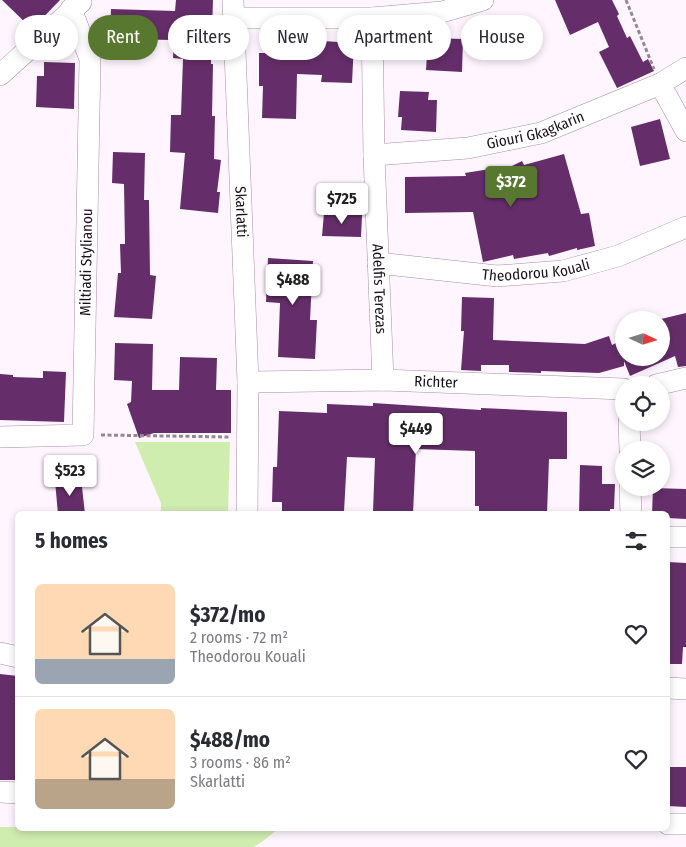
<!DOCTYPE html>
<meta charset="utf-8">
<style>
body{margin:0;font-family:"Fira Sans Condensed",sans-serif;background:#f7f7f7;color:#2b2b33;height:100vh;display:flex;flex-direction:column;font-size:19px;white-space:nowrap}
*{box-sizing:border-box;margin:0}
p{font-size:16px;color:#7c7c81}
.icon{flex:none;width:28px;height:28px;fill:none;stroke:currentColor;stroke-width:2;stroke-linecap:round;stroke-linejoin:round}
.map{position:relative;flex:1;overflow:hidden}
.drawer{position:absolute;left:15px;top:511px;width:655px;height:320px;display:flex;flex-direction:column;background:#fff;border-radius:8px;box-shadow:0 2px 8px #0003}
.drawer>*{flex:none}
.banner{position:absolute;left:15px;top:15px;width:656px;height:45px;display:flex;gap:10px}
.needle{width:32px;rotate:94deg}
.fabs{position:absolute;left:615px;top:311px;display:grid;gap:10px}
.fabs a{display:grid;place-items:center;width:55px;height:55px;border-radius:50%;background:#fff;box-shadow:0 2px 8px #0003;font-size:25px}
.price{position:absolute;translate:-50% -42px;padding:0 11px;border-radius:5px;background:#fff;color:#222;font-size:16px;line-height:32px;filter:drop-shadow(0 1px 2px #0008)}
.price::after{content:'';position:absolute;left:50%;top:30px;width:15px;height:11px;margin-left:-8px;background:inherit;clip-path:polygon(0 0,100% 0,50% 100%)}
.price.active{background:#59782f;color:#fff}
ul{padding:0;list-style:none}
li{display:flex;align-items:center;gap:15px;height:125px;padding:0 20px}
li+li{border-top:1px solid #e1e1e2}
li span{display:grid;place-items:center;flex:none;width:140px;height:100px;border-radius:8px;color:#555}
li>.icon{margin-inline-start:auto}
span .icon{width:60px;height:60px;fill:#fffc;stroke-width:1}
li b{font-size:21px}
h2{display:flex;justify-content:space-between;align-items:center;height:60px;padding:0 20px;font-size:21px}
.chip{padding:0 18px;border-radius:22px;background:#fff;box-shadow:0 2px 8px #0003;font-size:18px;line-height:45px}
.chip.active{background:#59782f;color:#fff}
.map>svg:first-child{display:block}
.green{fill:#d0edb0}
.building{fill:#652e6a}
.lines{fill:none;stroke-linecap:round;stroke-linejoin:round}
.minor-casing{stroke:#a590a6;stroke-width:22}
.path{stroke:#928a93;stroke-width:3;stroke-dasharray:4 2.5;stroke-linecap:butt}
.minor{stroke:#fff;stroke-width:21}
.labels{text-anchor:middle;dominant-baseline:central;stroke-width:5;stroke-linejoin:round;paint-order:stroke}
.street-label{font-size:15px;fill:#1a131b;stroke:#fff}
</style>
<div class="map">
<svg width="686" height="847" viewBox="0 0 686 847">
<rect width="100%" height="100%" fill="#fef5ff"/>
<g class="green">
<polygon points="135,442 230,442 228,514 161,514 161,503"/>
<polygon points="0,827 17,827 18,829 92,830 97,829 278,829 262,842 253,847 0,847"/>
</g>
<g class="building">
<polygon points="2,0 60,0 32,29"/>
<polygon points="176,0 213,0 211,64 213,64 212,116 215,116 214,159 221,160 217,192 220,192 218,213 180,209 185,153 170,152 171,115 181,115 183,59 173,58 174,40 110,39 111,9 175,11"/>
<polygon points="555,0 612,0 619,14 617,16 627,38 630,36 643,62 648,59 654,71 617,88 599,52 609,47 598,22 570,35"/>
<polygon points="428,38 463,39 462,72 426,70"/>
<polygon points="323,41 354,43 352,83 321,82 322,75 297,74 296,119 262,118 263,86 259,86 259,53 270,53 270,45 323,45"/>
<polygon points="44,62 75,63 74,109 36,107 37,76 44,76"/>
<polygon points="400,91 429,92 428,100 437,100 436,132 401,130 402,117 398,117"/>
<polygon points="660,119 670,159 640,166 631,127"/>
<polygon points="113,152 145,153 144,200 149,200 150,275 156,276 152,319 114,317 118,273 121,273 120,244 125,244 124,184 112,183"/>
<polygon points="564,154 581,214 589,213 595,246 577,250 577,248 549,256 548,253 514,259 513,255 483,262 473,212 405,213 405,177 466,176 465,173 490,169 492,176 522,161 524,165"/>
<polygon points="324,213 362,215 361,237 322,236"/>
<polygon points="268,258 313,261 310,320 317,320 315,359 278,357 280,303 266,302"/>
<polygon points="462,297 494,298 493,340 585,344 609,336 612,345 624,339 624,358 661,358 661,319 686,313 686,366 678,367 675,356 630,376 624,361 624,366 599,373 541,371 541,373 509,372 509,365 481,365 481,371 461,370 464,331 461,331"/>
<polygon points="115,343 153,344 152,390 179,390 180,357 217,358 216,390 231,390 231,433 154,433 139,438 127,404 131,402 132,381 114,380"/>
<polygon points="43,371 66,372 64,422 0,420 0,374 13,375 13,377 43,378"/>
<polygon points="373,403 481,410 481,408 567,412 567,459 549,459 547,514 479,514 479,506 475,506 475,451 416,449 413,514 373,512 375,458 347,457 344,512 310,511 310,514 282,513 282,502 272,502 273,467 277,467 279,411 327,413 327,404 373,406"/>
<polygon points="580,465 602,466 602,484 615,484 614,509 610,509 610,514 579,514"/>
<polygon points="81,478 85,514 58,514 55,481"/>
<polygon points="653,488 686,489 686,519 668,518 668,514 652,514"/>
<polygon points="668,562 686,563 686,647 683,647 682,664 668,664"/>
<polygon points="0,674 18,676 16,780 0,780"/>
<polygon points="668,767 686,767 686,807 668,806"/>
</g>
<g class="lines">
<g class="minor-casing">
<g id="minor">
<path id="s1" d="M233,0L248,382L247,514"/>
<polyline points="233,18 372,18 442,12 483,0"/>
<path id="s2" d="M372,18L374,155L383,380"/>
<polyline points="0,75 81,2"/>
<polyline points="660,84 686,131"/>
<path id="s3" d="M374,155L468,148L541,133L660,84L686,68"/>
<path id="s4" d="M378,263L497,276L563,271L618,256L686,227"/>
<path id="s5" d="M248,382L383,380L624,389"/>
<polyline points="656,385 686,378"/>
<polyline points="629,422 630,450"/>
<path id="s6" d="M0,437L83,435L90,59L71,9"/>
<polyline points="630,488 631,514"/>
<polyline points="668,537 686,537"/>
<polyline points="0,653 18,657"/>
<polyline points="668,688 686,689"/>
<polyline points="0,792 18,793"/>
<polyline points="668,824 686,824"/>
</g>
</g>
<g class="path">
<polyline points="626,0 654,69"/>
<polyline points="101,435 230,437"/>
</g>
<use href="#minor" class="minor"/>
</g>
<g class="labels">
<g class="street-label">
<text stroke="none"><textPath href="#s3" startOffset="164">Giouri Gkagkarin</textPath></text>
<text stroke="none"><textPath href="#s1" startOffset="212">Skarlatti</textPath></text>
<text stroke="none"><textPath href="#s6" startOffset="256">Miltiadi Stylianou</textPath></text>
<text stroke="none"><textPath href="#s4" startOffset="159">Theodorou Kouali</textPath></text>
<text stroke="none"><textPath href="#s2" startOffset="271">Adelfis Terezas</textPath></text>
<text stroke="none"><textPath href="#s5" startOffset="188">Richter</textPath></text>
</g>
</g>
</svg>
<div class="fabs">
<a><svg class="needle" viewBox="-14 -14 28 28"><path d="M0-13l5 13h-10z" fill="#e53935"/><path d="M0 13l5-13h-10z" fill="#7c7c81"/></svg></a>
<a><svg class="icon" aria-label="locate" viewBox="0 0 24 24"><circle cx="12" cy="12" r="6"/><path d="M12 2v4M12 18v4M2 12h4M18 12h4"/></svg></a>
<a><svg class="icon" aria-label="layers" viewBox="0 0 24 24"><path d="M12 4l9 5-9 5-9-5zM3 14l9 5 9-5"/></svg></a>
</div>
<b class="price active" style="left:511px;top:208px">$372</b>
<b class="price" style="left:342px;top:225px">$725</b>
<b class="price" style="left:293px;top:306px">$488</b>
<b class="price" style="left:416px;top:455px">$449</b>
<b class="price" style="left:70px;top:497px">$523</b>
<div class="banner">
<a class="chip">Buy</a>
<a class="chip active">Rent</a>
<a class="chip">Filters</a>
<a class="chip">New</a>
<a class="chip">Apartment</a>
<a class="chip">House</a>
</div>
<section class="drawer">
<h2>5 homes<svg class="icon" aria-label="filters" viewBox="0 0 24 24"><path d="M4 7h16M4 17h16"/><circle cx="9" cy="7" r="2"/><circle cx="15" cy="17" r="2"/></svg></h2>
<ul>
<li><span style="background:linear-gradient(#ffd9b3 75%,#9aa5b1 0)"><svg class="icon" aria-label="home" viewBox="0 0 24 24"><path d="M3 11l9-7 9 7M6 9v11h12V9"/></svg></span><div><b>$372/mo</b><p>2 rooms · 72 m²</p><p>Theodorou Kouali</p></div><svg class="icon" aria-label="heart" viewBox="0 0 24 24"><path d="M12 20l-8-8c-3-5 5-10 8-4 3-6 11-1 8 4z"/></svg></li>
<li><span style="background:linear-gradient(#ffd9b3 70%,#b9a48a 0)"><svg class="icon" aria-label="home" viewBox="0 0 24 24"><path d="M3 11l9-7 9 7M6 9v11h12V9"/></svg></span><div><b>$488/mo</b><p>3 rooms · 86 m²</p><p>Skarlatti</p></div><svg class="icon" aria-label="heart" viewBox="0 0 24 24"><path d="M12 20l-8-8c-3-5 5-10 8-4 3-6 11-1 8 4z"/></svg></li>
</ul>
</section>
</div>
